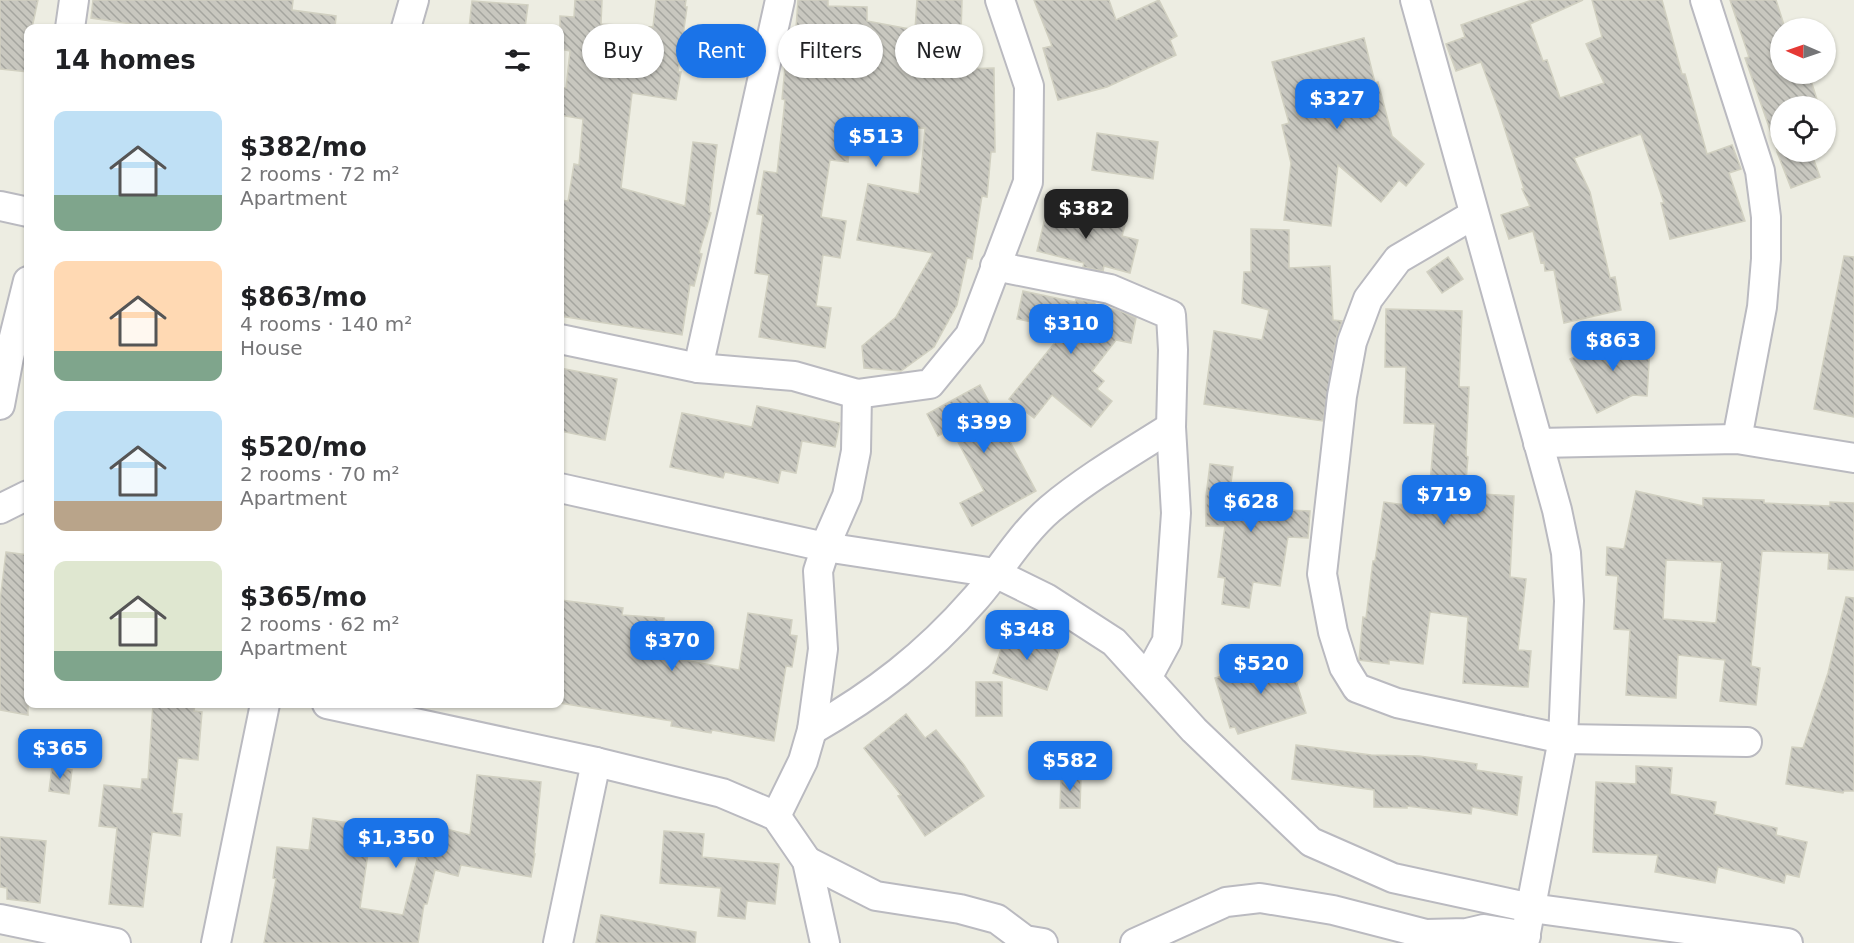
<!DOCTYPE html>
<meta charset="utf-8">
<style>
body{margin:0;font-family:"DejaVu Sans",sans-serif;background:#f6f6f6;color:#202124;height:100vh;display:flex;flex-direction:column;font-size:22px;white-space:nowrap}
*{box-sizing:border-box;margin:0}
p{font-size:20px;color:#757577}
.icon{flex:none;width:33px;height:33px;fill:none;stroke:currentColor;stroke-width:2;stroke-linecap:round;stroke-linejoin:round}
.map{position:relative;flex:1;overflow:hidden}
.panel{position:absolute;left:24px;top:24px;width:540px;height:684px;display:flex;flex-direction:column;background:#fff;border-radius:12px;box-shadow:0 2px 4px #0004}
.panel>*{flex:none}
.hud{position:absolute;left:582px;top:24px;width:570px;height:54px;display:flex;gap:12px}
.needle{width:39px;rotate:272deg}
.fabs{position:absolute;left:1770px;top:18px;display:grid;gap:12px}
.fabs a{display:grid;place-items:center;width:66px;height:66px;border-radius:50%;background:#fff;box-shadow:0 2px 4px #0004;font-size:30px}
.price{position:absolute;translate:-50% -51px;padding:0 14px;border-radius:12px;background:#1a73e8;color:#fff;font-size:20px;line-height:39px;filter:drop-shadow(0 2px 3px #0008)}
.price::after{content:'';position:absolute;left:50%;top:36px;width:18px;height:14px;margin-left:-9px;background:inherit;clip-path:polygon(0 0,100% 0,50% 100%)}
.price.current{background:#222;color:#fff}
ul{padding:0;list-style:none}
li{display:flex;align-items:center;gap:18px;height:150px;padding:0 30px}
li span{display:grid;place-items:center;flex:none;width:168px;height:120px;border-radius:12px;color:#555}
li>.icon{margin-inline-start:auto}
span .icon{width:72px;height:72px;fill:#fffc;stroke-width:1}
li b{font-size:26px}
h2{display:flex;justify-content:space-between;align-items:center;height:72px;padding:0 30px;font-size:26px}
.tag{padding:0 21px;border-radius:27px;background:#fff;box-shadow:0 2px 4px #0004;font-size:21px;line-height:54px}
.tag.current{background:#1a73e8;color:#fff}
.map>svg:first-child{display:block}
.building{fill:url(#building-back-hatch);stroke:#d1d0c1;stroke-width:1.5;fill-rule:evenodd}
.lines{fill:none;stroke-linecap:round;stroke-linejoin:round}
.street-casing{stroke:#babac0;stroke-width:32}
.street{stroke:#fff;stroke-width:28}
</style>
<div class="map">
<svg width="1854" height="943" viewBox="0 0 1854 943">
<defs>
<pattern id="building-back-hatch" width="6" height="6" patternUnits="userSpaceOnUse" patternTransform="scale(1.5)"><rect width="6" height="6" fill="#c8c7bf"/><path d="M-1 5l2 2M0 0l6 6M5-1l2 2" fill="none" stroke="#a5a59f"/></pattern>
</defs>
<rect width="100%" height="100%" fill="#edede2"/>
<g class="building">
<polygon points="0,0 38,0 32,28 28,28 28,72 0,69"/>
<polygon points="93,0 293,0 292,10 336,16 335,28 159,28 91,18"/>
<polygon points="575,0 602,0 601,24 653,27 656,0 686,0 685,7 687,7 678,72 681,72 676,100 632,93 621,188 685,206 693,142 717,145 709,212 711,213 699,253 702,254 694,286 690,285 682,335 560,316 560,200 568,201 574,164 579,165 583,119 560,115 560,87 566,88 570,51 560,49 560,16 574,17"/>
<polygon points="798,0 828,0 828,6 867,7 867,21 915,30 917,0 962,0 960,69 994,68 995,152 991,152 987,197 982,196 972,259 967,258 957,305 934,347 901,371 864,368 862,346 896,317 933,253 857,240 868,184 919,194 925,128 898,129 898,128 852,124 848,162 830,160 821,217 846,221 840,258 823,255 816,306 831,308 825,348 759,337 769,275 755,273 763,215 757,214 764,171 777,173 785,100 782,99 786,57 794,57"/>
<polygon points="1034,0 1109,0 1116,20 1159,0 1177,36 1170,40 1176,55 1107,87 1058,100 1043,48 1052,46"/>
<polygon points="1532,0 1583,0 1530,24 1543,61 1547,60 1560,98 1604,83 1586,44 1602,37 1592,0 1662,0 1682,74 1685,74 1707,154 1732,145 1741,169 1729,173 1745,221 1670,239 1661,203 1664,203 1641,134 1574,158 1590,192 1610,278 1615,277 1621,310 1564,323 1554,270 1545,271 1544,262 1541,263 1533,231 1509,239 1501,215 1530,206 1522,189 1524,189 1499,111 1481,62 1456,71 1446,44 1465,37 1461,25"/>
<polygon points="1730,0 1776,0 1785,28 1780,28 1780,74 1809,74 1819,106 1780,106 1780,150 1777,150 1745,58 1749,57"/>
<polygon points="472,1 528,5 525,28 469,28"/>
<polygon points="1364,38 1375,83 1378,82 1392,136 1424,164 1406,186 1399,180 1381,202 1338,165 1331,226 1284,220 1291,163 1282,125 1289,123 1272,62"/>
<polygon points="1097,133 1158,142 1153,179 1092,170"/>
<polygon points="1777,152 1811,152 1820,177 1791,188"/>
<polygon points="1049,202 1081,210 1080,213 1125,225 1122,236 1138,240 1130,273 1104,266 1103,271 1083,267 1084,263 1037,251"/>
<polygon points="1251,229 1289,230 1289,268 1330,266 1333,320 1342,321 1336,339 1323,421 1204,404 1214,331 1262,340 1269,310 1242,303 1244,272 1251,272"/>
<polygon points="1844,256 1854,257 1854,417 1814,409"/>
<polygon points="1448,257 1463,279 1442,293 1427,272"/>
<polygon points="1023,291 1075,302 1076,299 1095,303 1095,306 1118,310 1136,318 1131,343 1116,340 1092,371 1104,381 1097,389 1112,401 1091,427 1052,395 1034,418 1009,399 1066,329 1017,319"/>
<polygon points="1386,309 1462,311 1459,387 1469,387 1466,456 1468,457 1465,493 1514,496 1510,577 1526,579 1518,650 1531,651 1528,687 1463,683 1468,617 1430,612 1423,664 1389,660 1389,664 1359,660 1363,617 1366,618 1373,561 1375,561 1384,502 1428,508 1435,424 1404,423 1406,367 1385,367"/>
<polygon points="1624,331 1627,345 1650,347 1647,396 1633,395 1597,413 1570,359"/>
<polygon points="560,368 617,379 605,440 560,431"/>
<polygon points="980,385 1036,491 972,526 960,503 984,491 951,429 938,436 927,414"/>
<polygon points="757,406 840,423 835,447 802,441 796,473 781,470 778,483 725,472 723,478 670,467 682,413 752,427"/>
<polygon points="1210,464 1233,467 1231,483 1290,490 1287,510 1310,511 1308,538 1288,537 1280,586 1253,582 1249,608 1222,604 1225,578 1218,577 1225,526 1206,526 1206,496"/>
<path d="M1636,491L1703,506V498L1764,500V503L1830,506V502L1854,503V570L1828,569L1829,553L1762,551L1751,666L1760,668L1756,705L1720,701L1725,660L1678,655L1676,698L1626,695L1630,630L1614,629L1618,576L1606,575L1607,547L1624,549ZM1666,560L1722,562L1716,623L1663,619Z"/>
<polygon points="6,552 28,555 28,715 0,710 0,601"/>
<polygon points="1846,597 1854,598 1854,791 1844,791 1843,793 1786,784 1792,747 1803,748 1828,673"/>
<polygon points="560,600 623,608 622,615 664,618 661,656 739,670 748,613 792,620 790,635 797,636 792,667 786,666 774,741 712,730 711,733 671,726 672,721 560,703"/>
<polygon points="1007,631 1060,649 1047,690 993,673"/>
<polygon points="1288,655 1306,713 1238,734 1235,727 1230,728 1215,678"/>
<rect x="976" y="682" width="26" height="34"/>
<polygon points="153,704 195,705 194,711 202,712 198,760 178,758 172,813 182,814 180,836 152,832 143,907 109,904 117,828 99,826 104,785 141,789 142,779 148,779"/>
<polygon points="906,714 925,738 936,730 964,765 984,796 925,836 898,796 901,795 864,748"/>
<polygon points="1296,745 1371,755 1419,756 1477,764 1476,770 1522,777 1517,815 1472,807 1471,814 1407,806 1407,808 1374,807 1374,790 1292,779"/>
<polygon points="1636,766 1672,768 1670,794 1716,802 1714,814 1777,828 1776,835 1807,842 1799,877 1786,874 1784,883 1718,867 1715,883 1655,872 1658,855 1593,852 1596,782 1636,784"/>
<polygon points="52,767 72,770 69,794 49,791"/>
<polygon points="477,775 541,782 534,854 535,854 531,877 461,865 458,876 435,870 427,904 424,904 418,943 264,943 276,879 273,878 277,847 309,850 313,818 372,826 360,908 403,915 426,824 470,835"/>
<polygon points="1061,776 1081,776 1080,808 1060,808"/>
<polygon points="664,831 704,834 702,857 779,864 775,904 747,901 745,919 718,916 721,888 660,883"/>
<polygon points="0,837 46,841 40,903 7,899 7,888 0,887"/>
<polygon points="601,915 696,932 695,943 596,943"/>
</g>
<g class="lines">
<g class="street-casing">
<g id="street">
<polyline points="1415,0 1557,510 1566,553 1569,601 1563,739 1524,943"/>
<polyline points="1705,0 1760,171 1766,217 1766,259 1762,307 1737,439"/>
<polyline points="70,28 74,0"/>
<polyline points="406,28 414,0"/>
<polyline points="0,206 28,212"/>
<polyline points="1473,215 1398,259 1368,299 1352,342 1342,396 1322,574 1333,632 1344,667 1357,688 1397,703 1563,739 1747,742"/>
<polyline points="995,266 1110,289 1171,315 1173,350 1171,427 1176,513 1167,641 1147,678"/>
<polyline points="560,339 698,368 794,376 857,394 930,384 970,335 1028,182 1029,86 1000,0"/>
<polyline points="698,368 780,0"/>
<polyline points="0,405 9,357 28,281"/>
<polyline points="1538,443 1737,439 1854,458"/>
<polyline points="560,488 825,547 995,573 1046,598 1114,642 1194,730 1311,842 1393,878 1531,908 1788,943"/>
<polyline points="0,509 28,495"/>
<polyline points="327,704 596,762 722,793 776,816 807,861 825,943"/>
<path d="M812,730C875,694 926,655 974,600C1000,571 1020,535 1050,509C1087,478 1130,453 1171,427"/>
<polyline points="776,816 803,761 812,730 823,649 818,571 829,537 847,496 856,451 857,394"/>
<polyline points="807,861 876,896 960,909 997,919 1025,940 1043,943"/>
<polyline points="0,919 116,943"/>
<polyline points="216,943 265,704"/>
<polyline points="558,943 596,762"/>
<polyline points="1135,943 1226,902 1260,898 1333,910 1426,934 1467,933 1484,929 1526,936"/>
</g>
</g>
<use href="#street" class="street"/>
</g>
</svg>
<div class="fabs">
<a><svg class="needle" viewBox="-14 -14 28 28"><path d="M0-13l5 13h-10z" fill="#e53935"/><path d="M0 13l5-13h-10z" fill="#757577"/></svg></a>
<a><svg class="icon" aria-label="locate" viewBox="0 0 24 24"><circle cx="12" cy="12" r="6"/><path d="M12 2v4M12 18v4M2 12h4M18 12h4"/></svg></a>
</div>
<b class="price" style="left:1337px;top:130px">$327</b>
<b class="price" style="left:876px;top:168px">$513</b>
<b class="price current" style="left:1086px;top:240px">$382</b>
<b class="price" style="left:1071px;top:355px">$310</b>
<b class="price" style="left:1613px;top:372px">$863</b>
<b class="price" style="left:984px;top:454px">$399</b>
<b class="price" style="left:1444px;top:526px">$719</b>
<b class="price" style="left:1251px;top:533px">$628</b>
<b class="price" style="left:1027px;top:661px">$348</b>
<b class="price" style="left:672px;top:672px">$370</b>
<b class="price" style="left:1261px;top:695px">$520</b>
<b class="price" style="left:60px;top:780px">$365</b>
<b class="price" style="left:1070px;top:792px">$582</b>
<b class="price" style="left:396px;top:869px">$1,350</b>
<div class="hud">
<a class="tag">Buy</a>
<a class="tag current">Rent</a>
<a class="tag">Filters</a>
<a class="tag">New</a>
</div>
<section class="panel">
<h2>14 homes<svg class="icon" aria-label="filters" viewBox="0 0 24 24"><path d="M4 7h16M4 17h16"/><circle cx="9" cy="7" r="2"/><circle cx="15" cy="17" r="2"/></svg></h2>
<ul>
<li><span style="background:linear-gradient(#bfe0f5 70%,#7fa58c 0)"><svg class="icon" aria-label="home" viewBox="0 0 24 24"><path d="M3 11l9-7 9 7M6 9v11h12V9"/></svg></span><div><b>$382/mo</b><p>2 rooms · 72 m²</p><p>Apartment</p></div></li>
<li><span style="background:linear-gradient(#ffd9b3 75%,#7fa58c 0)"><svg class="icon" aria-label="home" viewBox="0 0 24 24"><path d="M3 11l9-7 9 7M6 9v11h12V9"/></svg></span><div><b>$863/mo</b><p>4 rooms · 140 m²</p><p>House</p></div></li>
<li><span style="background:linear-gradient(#bfe0f5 75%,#b9a48a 0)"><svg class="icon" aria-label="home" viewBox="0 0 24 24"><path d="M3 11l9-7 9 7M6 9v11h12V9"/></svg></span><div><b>$520/mo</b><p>2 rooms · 70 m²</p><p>Apartment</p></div></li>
<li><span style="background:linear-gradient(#dfe7d0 75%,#7fa58c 0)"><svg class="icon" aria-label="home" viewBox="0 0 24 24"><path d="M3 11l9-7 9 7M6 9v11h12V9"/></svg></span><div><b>$365/mo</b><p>2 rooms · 62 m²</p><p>Apartment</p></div></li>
</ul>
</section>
</div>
